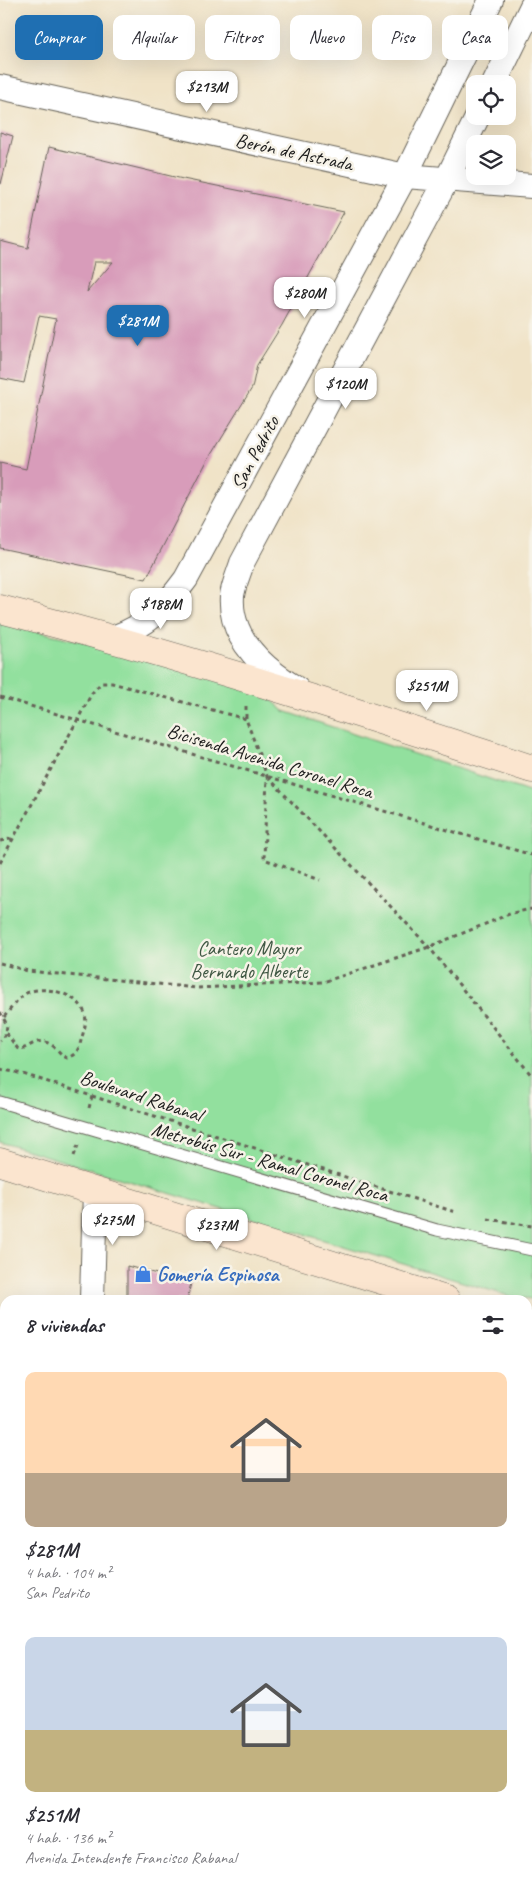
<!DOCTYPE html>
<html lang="es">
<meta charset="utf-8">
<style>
body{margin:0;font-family:Caveat,sans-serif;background:#f2f2f3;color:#2b2b33;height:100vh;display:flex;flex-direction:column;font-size:19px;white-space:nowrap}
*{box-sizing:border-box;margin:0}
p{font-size:16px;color:#7c7c81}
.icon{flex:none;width:28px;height:28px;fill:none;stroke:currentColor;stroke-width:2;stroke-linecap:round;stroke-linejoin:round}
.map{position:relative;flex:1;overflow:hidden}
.panel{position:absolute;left:0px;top:1295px;width:532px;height:600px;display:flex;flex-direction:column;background:#fff;border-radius:15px 15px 0 0;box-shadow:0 5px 20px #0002}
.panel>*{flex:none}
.guide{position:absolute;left:15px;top:15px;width:502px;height:45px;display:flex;gap:10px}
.buttons{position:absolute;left:466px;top:75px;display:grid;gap:10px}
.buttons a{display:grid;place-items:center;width:50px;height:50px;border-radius:10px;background:#fff;box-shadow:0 5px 20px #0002;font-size:25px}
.price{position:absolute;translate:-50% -42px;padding:0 11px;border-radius:10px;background:#fff;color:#222;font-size:16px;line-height:32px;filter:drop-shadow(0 1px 2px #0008)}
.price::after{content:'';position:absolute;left:50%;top:30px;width:15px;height:11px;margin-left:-8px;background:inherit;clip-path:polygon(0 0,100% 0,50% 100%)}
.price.active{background:#1f6fb2;color:#fff}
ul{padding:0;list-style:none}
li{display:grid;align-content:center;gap:10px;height:265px;padding:0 25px}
li span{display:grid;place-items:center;height:155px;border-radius:10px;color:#555}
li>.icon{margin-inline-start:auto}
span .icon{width:90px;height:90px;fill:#fffc;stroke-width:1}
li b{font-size:21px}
h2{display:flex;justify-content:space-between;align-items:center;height:60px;padding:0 25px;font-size:21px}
.tag{padding:0 18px;border-radius:10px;background:#fff;box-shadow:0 5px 20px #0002;font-size:18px;line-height:45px}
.tag.active{background:#1f6fb2;color:#fff}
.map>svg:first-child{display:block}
.green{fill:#92e09e;stroke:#577e5d}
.building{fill:#d89cba;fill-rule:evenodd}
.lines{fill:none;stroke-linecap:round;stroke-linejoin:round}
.lane-casing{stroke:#666258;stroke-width:13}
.street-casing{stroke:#666258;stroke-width:26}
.secondary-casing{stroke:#666258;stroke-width:29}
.path{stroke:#666258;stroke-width:3;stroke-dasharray:4 4;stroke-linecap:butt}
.lane{stroke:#fff;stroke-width:11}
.street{stroke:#fff;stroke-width:24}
.secondary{stroke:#fbe5cf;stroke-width:28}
.labels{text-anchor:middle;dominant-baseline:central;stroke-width:5;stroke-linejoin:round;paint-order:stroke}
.street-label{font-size:20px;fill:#1c1c1c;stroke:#f7f3e8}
.park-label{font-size:20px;fill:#3f5743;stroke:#f7f3e8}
.shop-label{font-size:20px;font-weight:bold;fill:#366cbe;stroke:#f7f3e8;text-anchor:start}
</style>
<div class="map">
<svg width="532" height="1895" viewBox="0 0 532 1895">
<rect width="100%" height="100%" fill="#f7f3e8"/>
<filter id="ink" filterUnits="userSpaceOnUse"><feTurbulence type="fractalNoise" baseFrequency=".02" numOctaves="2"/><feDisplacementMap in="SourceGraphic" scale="10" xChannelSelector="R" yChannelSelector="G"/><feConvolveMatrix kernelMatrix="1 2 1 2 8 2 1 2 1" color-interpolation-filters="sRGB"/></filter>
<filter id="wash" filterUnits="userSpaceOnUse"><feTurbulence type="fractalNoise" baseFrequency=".0096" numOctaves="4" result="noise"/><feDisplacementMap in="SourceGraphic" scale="20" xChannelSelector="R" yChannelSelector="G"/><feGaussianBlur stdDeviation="1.12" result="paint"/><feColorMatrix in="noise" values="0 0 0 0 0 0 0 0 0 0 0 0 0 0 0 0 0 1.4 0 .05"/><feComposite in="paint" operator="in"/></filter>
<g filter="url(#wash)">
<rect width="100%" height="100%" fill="#f0e3c7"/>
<g class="green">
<polygon points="0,623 247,678 284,711 532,793 532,1299 512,1297 0,1142"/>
<rect x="528" y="1619" width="4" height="113"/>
</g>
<g id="blocks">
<g class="building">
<polygon points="0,132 13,136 1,184 0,184"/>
<path d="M49,147L183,179L344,212L282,325L257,365L252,388L207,461L146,579L0,548V463L26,469L56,319L39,316L24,383L0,378V241L28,248ZM94,262H113L87,292Z"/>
<polygon points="127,1266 191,1283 187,1300 127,1300"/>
<polygon points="528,1393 532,1395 532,1471 528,1471"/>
<rect x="528" y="1533" width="4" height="63"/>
<rect x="528" y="1820" width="4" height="57"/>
</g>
</g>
</g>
<g filter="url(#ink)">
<use href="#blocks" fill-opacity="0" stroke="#666258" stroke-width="1"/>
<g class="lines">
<g class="lane-casing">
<polyline id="lane" points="0,1102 437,1230 532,1250"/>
</g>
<g class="street-casing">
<g id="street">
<polyline points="494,84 532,6"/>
<polyline points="0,87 405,176 532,186"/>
<path d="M113,638C148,625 164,609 186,579L405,176L491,0"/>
<path d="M297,689C264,669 229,639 232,596C233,586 239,573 242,563L446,181L478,116"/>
<polyline points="92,1300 95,1190"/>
<polyline points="0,1500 5,1500"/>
<polyline points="528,1502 532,1502"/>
<polyline points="95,1890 96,1895"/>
</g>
</g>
<g class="secondary-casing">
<g id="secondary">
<path d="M0,609C180,655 356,712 532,769"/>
<polyline points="0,1162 446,1300"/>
<polyline points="528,1325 532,1327"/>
</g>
</g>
<g class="path">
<polyline points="0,697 532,855"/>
<polyline points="246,706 246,719 267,776 264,859 320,880"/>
<polyline points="268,777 429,947 532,1076"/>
<polyline points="0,841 15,838"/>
<polyline points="0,863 92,693 101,683 112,683 246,719"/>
<polyline points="0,963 28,971 197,988 323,982 429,947 512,913 532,909"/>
<polyline points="0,1012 7,1025 6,1033 0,1041"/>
<path d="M4,1017C10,1010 15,1002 22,996C38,982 80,993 85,1014C87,1022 84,1030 82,1037C79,1048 78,1054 67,1058C59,1054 56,1046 48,1043C36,1037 28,1050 18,1049L6,1033"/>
<polyline points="0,1069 23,1074 455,1212"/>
<polyline points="89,1108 92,1096"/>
<polyline points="74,1156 78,1145"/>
<polyline points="488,1219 532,1226"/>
</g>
<use href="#lane" class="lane"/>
<use href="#street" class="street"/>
<use href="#secondary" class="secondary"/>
</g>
</g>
<defs>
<g id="shop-bare" transform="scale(1.35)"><path d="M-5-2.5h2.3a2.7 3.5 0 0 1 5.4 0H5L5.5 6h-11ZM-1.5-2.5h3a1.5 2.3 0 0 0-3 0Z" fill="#3f7fe0" stroke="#f7f3e8" stroke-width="2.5" paint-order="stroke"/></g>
</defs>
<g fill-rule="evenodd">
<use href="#shop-bare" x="143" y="1274"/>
</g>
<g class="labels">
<g class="street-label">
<text transform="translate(294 152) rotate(12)">Berón de Astrada</text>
<text transform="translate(255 453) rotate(-62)">San Pedrito</text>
<text transform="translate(270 761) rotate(17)">Bicisenda Avenida Coronel Roca</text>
<text transform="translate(141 1096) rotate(18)">Boulevard Rabanal</text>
<text transform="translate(270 1162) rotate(16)">Metrobús Sur - Ramal Coronel Roca</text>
</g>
<g class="park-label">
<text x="249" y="948">Cantero Mayor<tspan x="249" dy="23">Bernardo Alberte</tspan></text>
</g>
<g class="shop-label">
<text x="157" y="1274">Gomería Espinosa</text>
</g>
</g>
</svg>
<div class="buttons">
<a><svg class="icon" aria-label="locate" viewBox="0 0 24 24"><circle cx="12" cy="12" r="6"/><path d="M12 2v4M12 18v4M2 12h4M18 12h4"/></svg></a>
<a><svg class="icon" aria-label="layers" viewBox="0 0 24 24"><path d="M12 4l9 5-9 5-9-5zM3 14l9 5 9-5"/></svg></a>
</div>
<b class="price" style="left:207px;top:113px">$213M</b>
<b class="price" style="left:305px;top:319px">$280M</b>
<b class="price active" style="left:138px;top:347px">$281M</b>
<b class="price" style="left:346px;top:410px">$120M</b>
<b class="price" style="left:161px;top:630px">$188M</b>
<b class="price" style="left:427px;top:712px">$251M</b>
<b class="price" style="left:113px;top:1246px">$275M</b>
<b class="price" style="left:217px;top:1251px">$237M</b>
<div class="guide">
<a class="tag active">Comprar</a>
<a class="tag">Alquilar</a>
<a class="tag">Filtros</a>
<a class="tag">Nuevo</a>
<a class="tag">Piso</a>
<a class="tag">Casa</a>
</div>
<section class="panel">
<h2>8 viviendas<svg class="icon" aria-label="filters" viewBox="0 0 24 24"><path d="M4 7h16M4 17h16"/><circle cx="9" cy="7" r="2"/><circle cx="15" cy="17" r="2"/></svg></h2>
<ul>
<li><span style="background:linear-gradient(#ffd9b3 65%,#b9a48a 0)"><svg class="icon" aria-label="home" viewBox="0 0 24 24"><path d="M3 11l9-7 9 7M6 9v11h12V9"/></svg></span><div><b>$281M</b><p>4 hab. · 104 m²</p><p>San Pedrito</p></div></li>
<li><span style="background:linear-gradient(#c9d6e8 60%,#c2b280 0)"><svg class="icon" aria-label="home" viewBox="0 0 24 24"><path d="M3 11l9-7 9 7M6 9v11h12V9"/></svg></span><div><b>$251M</b><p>4 hab. · 136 m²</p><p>Avenida Intendente Francisco Rabanal</p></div></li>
</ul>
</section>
</div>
